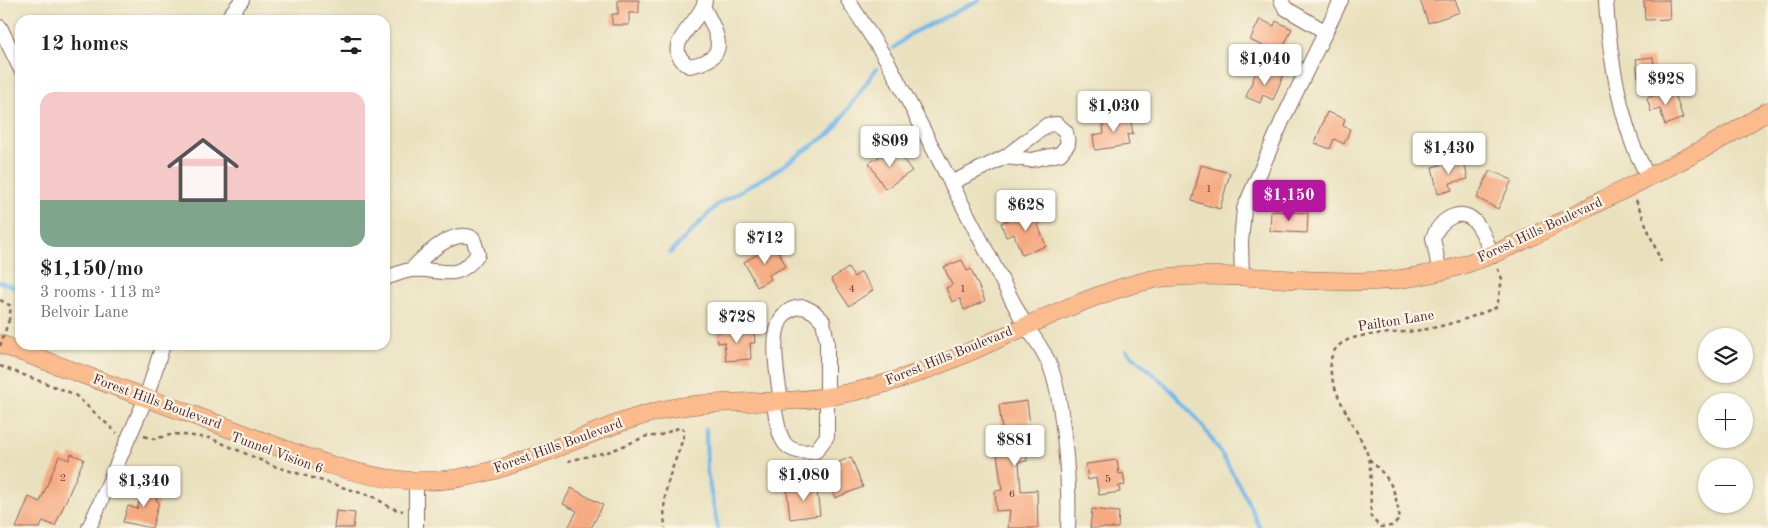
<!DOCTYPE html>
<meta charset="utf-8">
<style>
body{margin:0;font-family:"Old Standard TT",serif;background:#f6f6f6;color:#202124;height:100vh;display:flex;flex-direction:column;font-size:19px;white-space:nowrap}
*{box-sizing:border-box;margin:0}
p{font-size:16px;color:#757577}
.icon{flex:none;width:28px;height:28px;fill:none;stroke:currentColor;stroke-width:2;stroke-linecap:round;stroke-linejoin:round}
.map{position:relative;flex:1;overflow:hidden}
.panel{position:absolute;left:15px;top:15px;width:375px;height:335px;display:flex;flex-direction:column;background:#fff;border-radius:15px;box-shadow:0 1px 4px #0004}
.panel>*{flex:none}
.tools{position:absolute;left:1698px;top:328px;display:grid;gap:10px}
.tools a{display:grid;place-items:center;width:55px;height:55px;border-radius:50%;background:#fff;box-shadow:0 1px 4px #0004;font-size:25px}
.price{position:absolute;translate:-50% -42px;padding:0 11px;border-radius:5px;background:#fff;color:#222;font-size:16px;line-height:32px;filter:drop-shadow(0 1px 2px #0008)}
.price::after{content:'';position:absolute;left:50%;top:30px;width:15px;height:11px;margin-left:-8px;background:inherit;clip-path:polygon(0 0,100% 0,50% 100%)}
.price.selected{background:#b5179e;color:#fff}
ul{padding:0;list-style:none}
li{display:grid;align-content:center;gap:10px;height:265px;padding:0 25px}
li+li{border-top:1px solid #e0e0e0}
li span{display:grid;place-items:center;height:155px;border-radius:15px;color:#555}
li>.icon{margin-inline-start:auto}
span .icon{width:90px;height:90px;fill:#fffc;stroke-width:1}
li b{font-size:21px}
h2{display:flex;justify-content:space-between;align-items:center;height:60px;padding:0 25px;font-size:21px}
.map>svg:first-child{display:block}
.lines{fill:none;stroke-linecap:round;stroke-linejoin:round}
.stream{stroke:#76baec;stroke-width:4}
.building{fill:#f6aa82}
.minor-casing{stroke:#82635e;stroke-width:16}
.major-casing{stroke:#82635e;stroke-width:19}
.path{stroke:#82635e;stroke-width:2.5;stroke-dasharray:4 4;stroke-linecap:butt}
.minor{stroke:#fff;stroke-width:14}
.major{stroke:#fbbb8c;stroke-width:18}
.path-bridge{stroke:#82635e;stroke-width:2.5;stroke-dasharray:4 4;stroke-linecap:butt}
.labels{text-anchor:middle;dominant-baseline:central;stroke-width:4.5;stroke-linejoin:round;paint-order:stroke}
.number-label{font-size:11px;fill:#754241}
.street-label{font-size:14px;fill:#4a1f2b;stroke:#fcf5e5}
</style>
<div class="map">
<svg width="1768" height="528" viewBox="0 0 1768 528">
<rect width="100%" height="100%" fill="#fcf5e5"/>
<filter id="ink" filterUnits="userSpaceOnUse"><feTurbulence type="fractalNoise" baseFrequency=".02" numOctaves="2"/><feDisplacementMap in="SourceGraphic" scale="10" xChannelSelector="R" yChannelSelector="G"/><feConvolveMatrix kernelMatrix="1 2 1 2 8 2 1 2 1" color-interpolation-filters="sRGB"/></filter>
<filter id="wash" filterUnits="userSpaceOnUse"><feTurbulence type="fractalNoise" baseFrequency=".0096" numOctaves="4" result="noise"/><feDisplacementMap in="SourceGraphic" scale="20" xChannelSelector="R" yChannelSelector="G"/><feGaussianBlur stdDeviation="1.12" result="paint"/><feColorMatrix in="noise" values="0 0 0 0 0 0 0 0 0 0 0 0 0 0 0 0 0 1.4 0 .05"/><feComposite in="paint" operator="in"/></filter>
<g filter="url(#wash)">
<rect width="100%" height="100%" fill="#e9e1be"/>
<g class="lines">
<g class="stream">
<polyline points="894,48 910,34 979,0"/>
<polyline points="670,253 718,204 774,172 832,132 876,69"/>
<polyline points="0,282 20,289"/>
<path d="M1126,350C1153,374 1182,397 1203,427C1223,453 1247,497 1260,528"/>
<polyline points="706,429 707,472 718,528"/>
</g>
</g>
<g id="blocks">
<g class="building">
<polygon points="618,0 639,0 639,13 629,13 629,25 612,25 612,14 618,14"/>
<polygon points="1420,0 1455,0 1460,12 1428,23"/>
<polygon points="1644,0 1669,0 1670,19 1645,20"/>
<polygon points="1260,19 1274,26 1276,21 1292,29 1280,54 1250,40"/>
<polygon points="1653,57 1655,75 1638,77 1636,59"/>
<polygon points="1272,69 1284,74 1273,100 1263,95 1260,103 1246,97 1256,72 1268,77"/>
<polygon points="1673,89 1683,118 1665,125 1660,109 1651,112 1647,98"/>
<polygon points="1327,112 1345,119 1343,126 1350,129 1344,144 1334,139 1330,149 1315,143"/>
<polygon points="1125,115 1126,122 1131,122 1133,134 1127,135 1129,145 1095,150 1093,135 1104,133 1102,118"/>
<polygon points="894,147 912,171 885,189 869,163"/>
<polygon points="1463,159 1468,179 1450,183 1452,190 1438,194 1432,167"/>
<polygon points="1201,165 1230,173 1220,209 1192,201"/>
<polygon points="1490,170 1512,180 1498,209 1477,198"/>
<polygon points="1036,209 1041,221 1037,222 1046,246 1022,255 1014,234 1006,237 1001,223"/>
<polygon points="1271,211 1308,213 1307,233 1270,231"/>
<polygon points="775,245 786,266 769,275 771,279 757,287 744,262"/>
<polygon points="962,260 967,271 971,269 985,301 964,310 960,299 952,302 946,288 952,285 944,267"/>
<polygon points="848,268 854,277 861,272 873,290 849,306 831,279"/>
<polygon points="754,329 755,343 750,343 751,359 726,361 724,342 718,343 717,332"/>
<polygon points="1027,401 1032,441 1025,442 1027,461 1019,462 1021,491 1037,490 1038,528 1008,528 1010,510 996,511 995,491 1002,490 996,447 1001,447 1000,430 1002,430 999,405"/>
<polygon points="71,454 84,459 55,526 43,521 40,528 16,528 29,497 40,502 59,456 69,460"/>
<polygon points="851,457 863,487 835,498 826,474 841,467 839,462"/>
<polygon points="1117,460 1119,474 1123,473 1125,485 1119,486 1120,492 1099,495 1096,478 1088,480 1086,464"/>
<polygon points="144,484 159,488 156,500 159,502 152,528 123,522 128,506 137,509"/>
<polygon points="816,484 820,515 790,519 787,491"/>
<polygon points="571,488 603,505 591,528 568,528 577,511 563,504"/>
<polygon points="1092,509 1119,512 1118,528 1090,528"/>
<polygon points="336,511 355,513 353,528 334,528"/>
</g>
</g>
</g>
<g filter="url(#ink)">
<use href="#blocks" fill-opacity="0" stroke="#82635e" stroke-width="1"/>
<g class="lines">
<g class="minor-casing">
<g id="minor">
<path d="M848,0L888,62L1025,325C1034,337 1042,348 1048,361C1064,396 1070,489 1068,528"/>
<polyline points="1281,0 1285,8 1326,32"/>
<path d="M1606,0C1608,44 1617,98 1631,139C1635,153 1643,165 1648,178"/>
<path d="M704,8C719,37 731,59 689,66C657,45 702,23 705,0"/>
<polyline points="226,20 242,0"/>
<polyline points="0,27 20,68"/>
<polyline points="951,183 1005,157 1031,160 1060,154 1068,144 1066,132 1057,124 1047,125 1005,157"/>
<path d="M1440,273L1433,238C1439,220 1462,204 1477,224C1484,233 1488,246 1493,256"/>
<polyline points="1242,277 1241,242 1244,209 1283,119 1341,0"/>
<path d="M385,278C393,276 403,271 411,270C442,267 455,285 478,254L473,238C453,228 424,256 411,270"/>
<path d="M773,401C780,432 777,457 816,451L827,436V342L823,321L814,312L804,307C761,306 778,377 781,401"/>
<polyline points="89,528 146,398 163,345"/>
<polyline points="416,528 416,481"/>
</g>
</g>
<g class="major-casing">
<path id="major" d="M0,344C76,372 152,400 228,428C287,450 355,479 417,481C502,484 578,431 659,411C699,401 739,403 780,401C816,400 855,393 890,382C965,360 1033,318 1106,293C1126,286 1150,278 1170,277C1238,272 1308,284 1376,281C1463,277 1527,239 1603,200C1659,172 1715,145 1768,111"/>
</g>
<g class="path">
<polyline points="1636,200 1661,262"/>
<polyline points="0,300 11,306 9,320"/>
<polyline points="0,366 74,394 117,433"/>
<polyline points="144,436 153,439 175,434 210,438 274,466 374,497 391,508 403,511"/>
<path d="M1369,459C1393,482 1394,487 1400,519L1392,526L1380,527L1371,517C1370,499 1372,478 1369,460C1364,431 1296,356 1353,338C1374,332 1399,334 1421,330C1447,326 1473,317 1497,307L1502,279L1497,267"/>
<path d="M568,461L611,451L647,436H658L681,427L685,431C674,471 661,482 665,528"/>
</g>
<use href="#minor" class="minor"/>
<use href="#major" class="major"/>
<polyline class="path-bridge" points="0,346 9,320"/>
</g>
</g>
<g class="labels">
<g class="number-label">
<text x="1209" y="189">1</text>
<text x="852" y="289">4</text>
<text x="963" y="289">1</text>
<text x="63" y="478">2</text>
<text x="1108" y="479">5</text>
<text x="1012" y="494">6</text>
</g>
<g class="street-label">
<text transform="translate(1540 230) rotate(-25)">Forest Hills Boulevard</text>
<text transform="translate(1396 321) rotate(-9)">Pailton Lane</text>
<text transform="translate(949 356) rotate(-22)">Forest Hills Boulevard</text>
<text transform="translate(157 402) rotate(20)">Forest Hills Boulevard</text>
<text transform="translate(558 446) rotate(-20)">Forest Hills Boulevard</text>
<text transform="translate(277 453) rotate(20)">Tunnel Vision 6</text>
</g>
</g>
</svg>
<div class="tools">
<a><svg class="icon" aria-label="layers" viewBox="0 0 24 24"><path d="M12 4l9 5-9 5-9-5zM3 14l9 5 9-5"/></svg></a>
<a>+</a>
<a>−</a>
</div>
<b class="price" style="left:1265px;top:86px">$1,040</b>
<b class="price" style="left:1666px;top:106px">$928</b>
<b class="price" style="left:1114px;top:133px">$1,030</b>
<b class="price" style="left:890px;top:168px">$809</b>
<b class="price" style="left:1449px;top:175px">$1,430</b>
<b class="price selected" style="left:1289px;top:222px">$1,150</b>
<b class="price" style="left:1026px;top:232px">$628</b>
<b class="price" style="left:765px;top:265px">$712</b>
<b class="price" style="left:737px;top:344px">$728</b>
<b class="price" style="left:1015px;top:467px">$881</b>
<b class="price" style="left:804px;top:502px">$1,080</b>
<b class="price" style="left:144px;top:508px">$1,340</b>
<section class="panel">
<h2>12 homes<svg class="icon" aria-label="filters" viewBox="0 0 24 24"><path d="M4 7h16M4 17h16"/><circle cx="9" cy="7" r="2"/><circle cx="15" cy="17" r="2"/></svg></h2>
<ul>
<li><span style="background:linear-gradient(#f6c9c9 70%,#7fa58c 0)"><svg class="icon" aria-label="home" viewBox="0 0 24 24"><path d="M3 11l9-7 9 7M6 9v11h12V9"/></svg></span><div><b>$1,150/mo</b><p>3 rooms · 113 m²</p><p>Belvoir Lane</p></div></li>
</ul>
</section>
</div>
